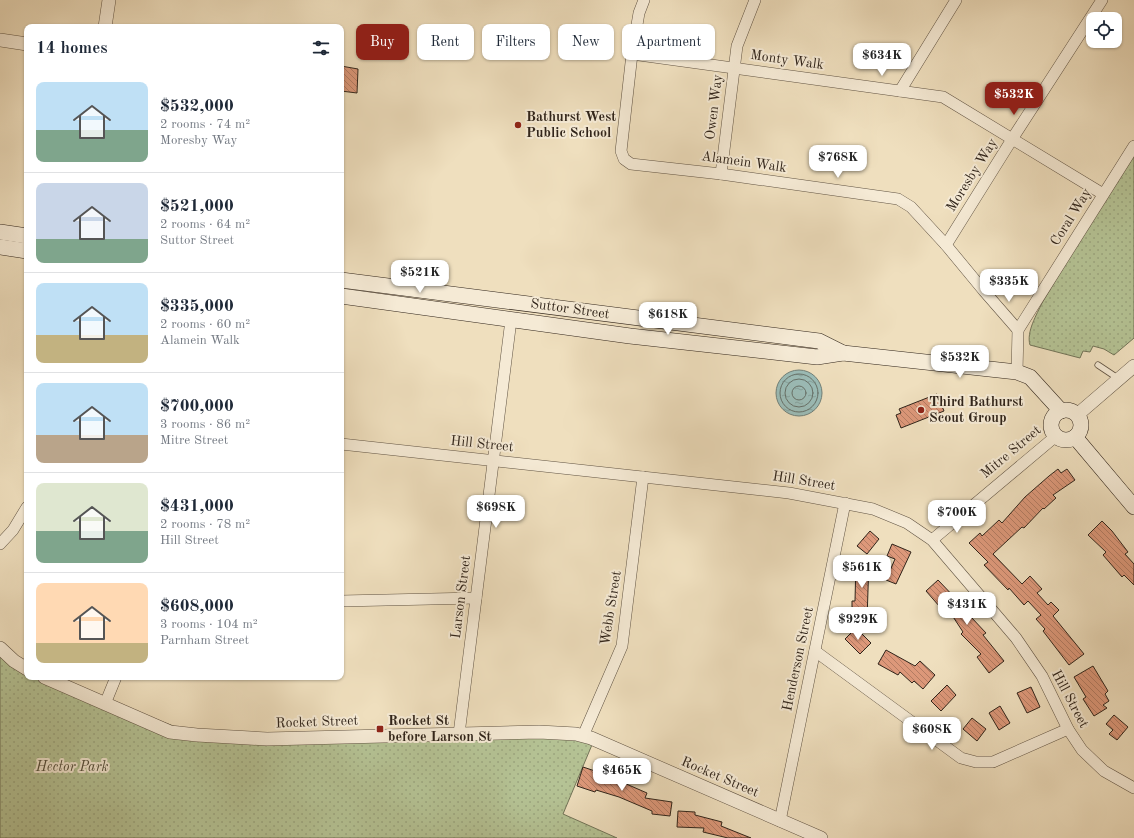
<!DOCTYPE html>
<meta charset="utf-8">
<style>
body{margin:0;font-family:"Old Standard TT",serif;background:#f2f2f3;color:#1f2937;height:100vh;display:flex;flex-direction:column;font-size:15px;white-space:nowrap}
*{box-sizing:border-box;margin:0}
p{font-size:13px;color:#747a83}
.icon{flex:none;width:22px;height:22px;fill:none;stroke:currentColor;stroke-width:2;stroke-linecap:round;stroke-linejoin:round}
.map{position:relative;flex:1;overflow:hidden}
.panel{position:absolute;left:24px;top:24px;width:320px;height:656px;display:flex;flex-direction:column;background:#fff;border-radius:8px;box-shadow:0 1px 3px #0004}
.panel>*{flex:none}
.top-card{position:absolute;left:356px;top:24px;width:380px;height:36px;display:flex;gap:8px}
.tools{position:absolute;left:1086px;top:12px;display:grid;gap:8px}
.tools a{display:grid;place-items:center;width:36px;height:36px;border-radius:8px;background:#fff;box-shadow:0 1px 3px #0004;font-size:20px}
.price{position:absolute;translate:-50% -34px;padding:0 9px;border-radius:8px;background:#fff;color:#222;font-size:13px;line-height:26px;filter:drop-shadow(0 1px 2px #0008)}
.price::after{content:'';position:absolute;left:50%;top:24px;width:12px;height:9px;margin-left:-6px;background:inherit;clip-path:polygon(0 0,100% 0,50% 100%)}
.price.selected{background:#8f2418;color:#fff}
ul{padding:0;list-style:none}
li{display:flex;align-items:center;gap:12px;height:100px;padding:0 12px}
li+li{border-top:1px solid #e0e1e3}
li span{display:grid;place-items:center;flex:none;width:112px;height:80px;border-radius:8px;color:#555}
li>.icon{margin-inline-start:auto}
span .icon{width:48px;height:48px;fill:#fffc;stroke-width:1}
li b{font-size:17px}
h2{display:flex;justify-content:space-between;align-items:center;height:48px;padding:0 12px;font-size:17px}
.pill{padding:0 14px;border-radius:8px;background:#fff;box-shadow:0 1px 3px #0004;font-size:14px;line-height:36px}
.pill.selected{background:#8f2418;color:#fff}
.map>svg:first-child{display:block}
.park{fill:url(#park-dots);stroke:#727458}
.water{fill:url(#water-ripples);stroke:#707f78}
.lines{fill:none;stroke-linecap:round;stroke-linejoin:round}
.shore{stroke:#667068;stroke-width:1}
.building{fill:url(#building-back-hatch);stroke:#30241a}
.service-casing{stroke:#605343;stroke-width:7}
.minor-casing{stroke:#605343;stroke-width:12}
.tertiary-casing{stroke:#605343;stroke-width:14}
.secondary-casing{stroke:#30241a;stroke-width:16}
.service{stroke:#f5ead5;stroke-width:5.5}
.minor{stroke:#f5ead5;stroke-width:11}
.tertiary{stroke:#f5ead5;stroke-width:13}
.secondary{stroke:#f5ead5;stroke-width:15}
.poi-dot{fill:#8f2418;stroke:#f5ead5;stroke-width:1.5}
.labels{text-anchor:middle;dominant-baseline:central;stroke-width:4;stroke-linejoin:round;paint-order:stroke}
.street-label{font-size:14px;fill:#30241a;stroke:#f5ead5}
.poi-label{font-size:14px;font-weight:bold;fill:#30241a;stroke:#f5ead5;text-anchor:start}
.park-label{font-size:14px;font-style:italic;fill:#514c39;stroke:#f5ead5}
</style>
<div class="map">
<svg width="1134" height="838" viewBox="0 0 1134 838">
<defs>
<pattern id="park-dots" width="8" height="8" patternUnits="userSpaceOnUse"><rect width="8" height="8" fill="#b5c395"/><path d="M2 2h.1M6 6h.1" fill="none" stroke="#9ca780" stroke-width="1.8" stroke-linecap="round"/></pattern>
<pattern id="water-ripples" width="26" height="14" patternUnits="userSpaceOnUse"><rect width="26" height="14" fill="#9bbcb7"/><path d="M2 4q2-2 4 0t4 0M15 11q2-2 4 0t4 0" fill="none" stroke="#86a19d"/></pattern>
<pattern id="building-back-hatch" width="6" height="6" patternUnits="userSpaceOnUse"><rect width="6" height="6" fill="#dd987a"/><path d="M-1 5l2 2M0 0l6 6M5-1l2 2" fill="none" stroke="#b47c63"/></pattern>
</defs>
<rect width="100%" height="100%" fill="#efdfbe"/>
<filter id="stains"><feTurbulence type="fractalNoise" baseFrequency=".005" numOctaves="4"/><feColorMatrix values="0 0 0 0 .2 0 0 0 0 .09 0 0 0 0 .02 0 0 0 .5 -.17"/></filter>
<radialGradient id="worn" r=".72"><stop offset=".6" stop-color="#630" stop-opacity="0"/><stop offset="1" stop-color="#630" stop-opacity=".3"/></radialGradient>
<g class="park">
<path d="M1134,149V338L1114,355L1104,349L1093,346L1090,352L1083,351L1080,358L1030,345C1026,332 1037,314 1042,303Z"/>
<polygon points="0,648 27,669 27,677 44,677 197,735 530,732 594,740 563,814 617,838 0,838"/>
</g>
<circle class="water" cx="799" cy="393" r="23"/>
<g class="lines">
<g class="shore">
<circle cx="799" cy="393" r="19"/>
<circle cx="799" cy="393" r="14"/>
<circle cx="799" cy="393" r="7"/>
</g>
</g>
<g class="building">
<polygon points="341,66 358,69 357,93 341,91"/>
<polygon points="937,394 944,411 901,428 896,415 901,413 899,409"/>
<polygon points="1058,469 1061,473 1067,469 1075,480 1053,495 1056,498 1044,509 1043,508 1024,528 1022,527 993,554 1022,584 1030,576 1042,589 1037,593 1048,605 1051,602 1059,610 1053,616 1084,654 1069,665 1043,631 1045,629 1036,619 1041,615 1028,601 1024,605 1009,588 1008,590 984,565 988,562 969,543 980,533 982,536 999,520 1002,523 1025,497 1049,476"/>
<polygon points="1102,521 1112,531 1128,552 1125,554 1134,564 1134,585 1124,575 1122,577 1116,570 1103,555 1106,552 1088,535"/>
<polygon points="870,531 879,539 867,554 857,546"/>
<polygon points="892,544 911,552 896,584 886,580 895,559 887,556"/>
<polygon points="856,560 869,560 867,620 857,620 857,609 852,609 852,601 855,601"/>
<polygon points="938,580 958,601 960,600 971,617 986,633 983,635 1004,661 989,673 977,657 981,654 961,634 963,632 944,603 940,607 926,591"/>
<polygon points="856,628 871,643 860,654 845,639"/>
<polygon points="886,650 915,666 920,661 935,675 923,689 914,681 912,683 900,672 898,675 878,664"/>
<polygon points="1093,666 1108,691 1105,694 1109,701 1103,705 1107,708 1094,716 1083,699 1086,697 1074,677"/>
<polygon points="947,685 956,695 941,711 931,701"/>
<polygon points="1031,687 1040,707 1027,713 1017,693"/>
<polygon points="1000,706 1010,723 999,730 989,713"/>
<polygon points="1114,715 1128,727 1117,740 1109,734 1113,730 1106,724"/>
<polygon points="972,718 986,729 977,741 963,729"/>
<polygon points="583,767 601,773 600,775 624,783 647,793 645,798 672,802 670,816 652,814 652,811 619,797 596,790 595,792 577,786"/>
<polygon points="678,811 695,812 695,815 722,822 721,826 751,838 728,838 703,832 704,828 677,827"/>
</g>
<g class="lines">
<g class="service-casing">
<polyline id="service" points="1098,365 1119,379"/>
</g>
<g class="minor-casing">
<g id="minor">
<polyline points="644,0 639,13 632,54 621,151 624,159 631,164 721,174 898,199 911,207 946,245 984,291 1018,330"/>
<polyline points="632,54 943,97 1103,194"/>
<polyline points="900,91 956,0"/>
<polyline points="721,174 737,46 755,0"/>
<polyline points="946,245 1016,133 1102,0"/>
<polyline points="1017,372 1018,330 1134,146"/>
<polyline points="341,444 789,493 873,509 907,523 932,540 1016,638 1042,676 1068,729 1082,750 1104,771 1134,788"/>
<polyline points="932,540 1056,436"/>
<polyline points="0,544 13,530 27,507"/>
<polyline points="341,601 476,598"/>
<polyline points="815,651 961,758 976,762 993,762 1068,729"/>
<polyline points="105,704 116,677"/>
<polyline points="459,734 511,320"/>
<polyline points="583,736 622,646 643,477"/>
<polyline points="780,821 845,503"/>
</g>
</g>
<g class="tertiary-casing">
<g id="tertiary">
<polyline points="105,27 109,0"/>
<polyline points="0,40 27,44"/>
<polyline points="1077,415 1134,366"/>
<polyline points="0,648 14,661 27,669"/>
<polyline points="44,677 170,732 197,735 267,739 539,732 576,734 591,738 821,838"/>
</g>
</g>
<g class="secondary-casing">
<g id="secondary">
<polyline points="0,232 27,236"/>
<polyline points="0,247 27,251"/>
<polyline points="341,280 819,341 843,353"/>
<polyline points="341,296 630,336 817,357 843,353 1017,372 1030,377 1061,411"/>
<circle cx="1066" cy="425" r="15"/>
<polyline points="1075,437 1134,507"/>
</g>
</g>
<use href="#service" class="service"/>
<use href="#minor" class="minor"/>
<use href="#tertiary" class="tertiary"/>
<use href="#secondary" class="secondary"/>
</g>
<g class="poi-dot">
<circle cx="518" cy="125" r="4"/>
<circle cx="921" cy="410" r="4"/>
<rect x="376" y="725" width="8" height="8" rx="2"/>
</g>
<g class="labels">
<g class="street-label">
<text transform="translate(787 60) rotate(8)">Monty Walk</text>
<text transform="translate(714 107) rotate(-83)">Owen Way</text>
<text transform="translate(744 162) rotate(8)">Alamein Walk</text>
<text transform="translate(972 175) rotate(-58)">Moresby Way</text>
<text transform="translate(1071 217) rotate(-58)">Coral Way</text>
<text transform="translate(570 309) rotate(8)">Suttor Street</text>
<text transform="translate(482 444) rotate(6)">Hill Street</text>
<text transform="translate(1011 452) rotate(-40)">Mitre Street</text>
<text transform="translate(804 481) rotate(9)">Hill Street</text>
<text transform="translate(461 597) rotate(-83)">Larson Street</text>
<text transform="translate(611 608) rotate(-81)">Webb Street</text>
<text transform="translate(798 659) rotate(-78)">Henderson Street</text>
<text transform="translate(1070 699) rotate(62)">Hill Street</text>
<text transform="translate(317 722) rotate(-2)">Rocket Street</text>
<text transform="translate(720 777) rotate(23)">Rocket Street</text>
</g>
<g class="poi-label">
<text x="526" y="117">Bathurst West<tspan x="526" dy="16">Public School</tspan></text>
<text x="929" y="402">Third Bathurst<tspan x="929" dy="16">Scout Group</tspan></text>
<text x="388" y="721">Rocket St<tspan x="388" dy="16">before Larson St</tspan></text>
</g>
<g class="park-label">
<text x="72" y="767">Hector Park</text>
</g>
</g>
<rect width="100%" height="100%" filter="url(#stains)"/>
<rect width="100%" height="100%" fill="url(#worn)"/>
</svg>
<div class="tools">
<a><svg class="icon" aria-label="locate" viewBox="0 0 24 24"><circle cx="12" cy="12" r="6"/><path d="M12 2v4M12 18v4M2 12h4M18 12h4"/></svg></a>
</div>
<b class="price" style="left:882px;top:77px">$634K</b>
<b class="price selected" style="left:1014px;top:116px">$532K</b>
<b class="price" style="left:838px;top:179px">$768K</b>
<b class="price" style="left:420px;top:294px">$521K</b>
<b class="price" style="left:1009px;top:303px">$335K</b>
<b class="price" style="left:668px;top:336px">$618K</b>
<b class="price" style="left:960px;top:379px">$532K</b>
<b class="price" style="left:496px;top:529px">$698K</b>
<b class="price" style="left:957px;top:534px">$700K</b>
<b class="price" style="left:862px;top:589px">$561K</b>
<b class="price" style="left:967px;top:626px">$431K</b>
<b class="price" style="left:858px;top:641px">$929K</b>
<b class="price" style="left:932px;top:751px">$608K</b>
<b class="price" style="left:622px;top:792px">$465K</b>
<div class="top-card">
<a class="pill selected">Buy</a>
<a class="pill">Rent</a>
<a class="pill">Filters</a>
<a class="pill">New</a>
<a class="pill">Apartment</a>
</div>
<section class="panel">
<h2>14 homes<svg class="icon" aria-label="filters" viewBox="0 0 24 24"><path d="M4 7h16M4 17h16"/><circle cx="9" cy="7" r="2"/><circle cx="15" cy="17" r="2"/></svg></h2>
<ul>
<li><span style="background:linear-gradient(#bfe0f5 60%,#7fa58c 0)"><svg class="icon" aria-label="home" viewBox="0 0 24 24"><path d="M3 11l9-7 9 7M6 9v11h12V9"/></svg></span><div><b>$532,000</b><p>2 rooms · 74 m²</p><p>Moresby Way</p></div></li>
<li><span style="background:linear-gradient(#c9d6e8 70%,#7fa58c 0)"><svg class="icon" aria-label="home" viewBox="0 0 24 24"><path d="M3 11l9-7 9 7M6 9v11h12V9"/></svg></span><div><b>$521,000</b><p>2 rooms · 64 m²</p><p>Suttor Street</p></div></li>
<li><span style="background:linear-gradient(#bfe0f5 65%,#c2b280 0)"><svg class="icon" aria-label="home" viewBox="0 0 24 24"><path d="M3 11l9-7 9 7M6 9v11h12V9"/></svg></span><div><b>$335,000</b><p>2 rooms · 60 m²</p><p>Alamein Walk</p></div></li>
<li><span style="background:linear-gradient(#bfe0f5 65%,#b9a48a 0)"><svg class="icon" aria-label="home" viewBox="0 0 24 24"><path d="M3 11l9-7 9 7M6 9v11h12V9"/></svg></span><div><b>$700,000</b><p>3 rooms · 86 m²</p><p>Mitre Street</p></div></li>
<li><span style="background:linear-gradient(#dfe7d0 60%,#7fa58c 0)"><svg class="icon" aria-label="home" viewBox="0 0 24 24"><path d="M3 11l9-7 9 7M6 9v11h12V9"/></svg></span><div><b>$431,000</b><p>2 rooms · 78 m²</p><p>Hill Street</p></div></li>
<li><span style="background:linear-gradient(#ffd9b3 75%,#c2b280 0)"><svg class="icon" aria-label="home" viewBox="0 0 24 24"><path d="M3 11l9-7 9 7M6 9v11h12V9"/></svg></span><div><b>$608,000</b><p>3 rooms · 104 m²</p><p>Parnham Street</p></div></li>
</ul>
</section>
</div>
